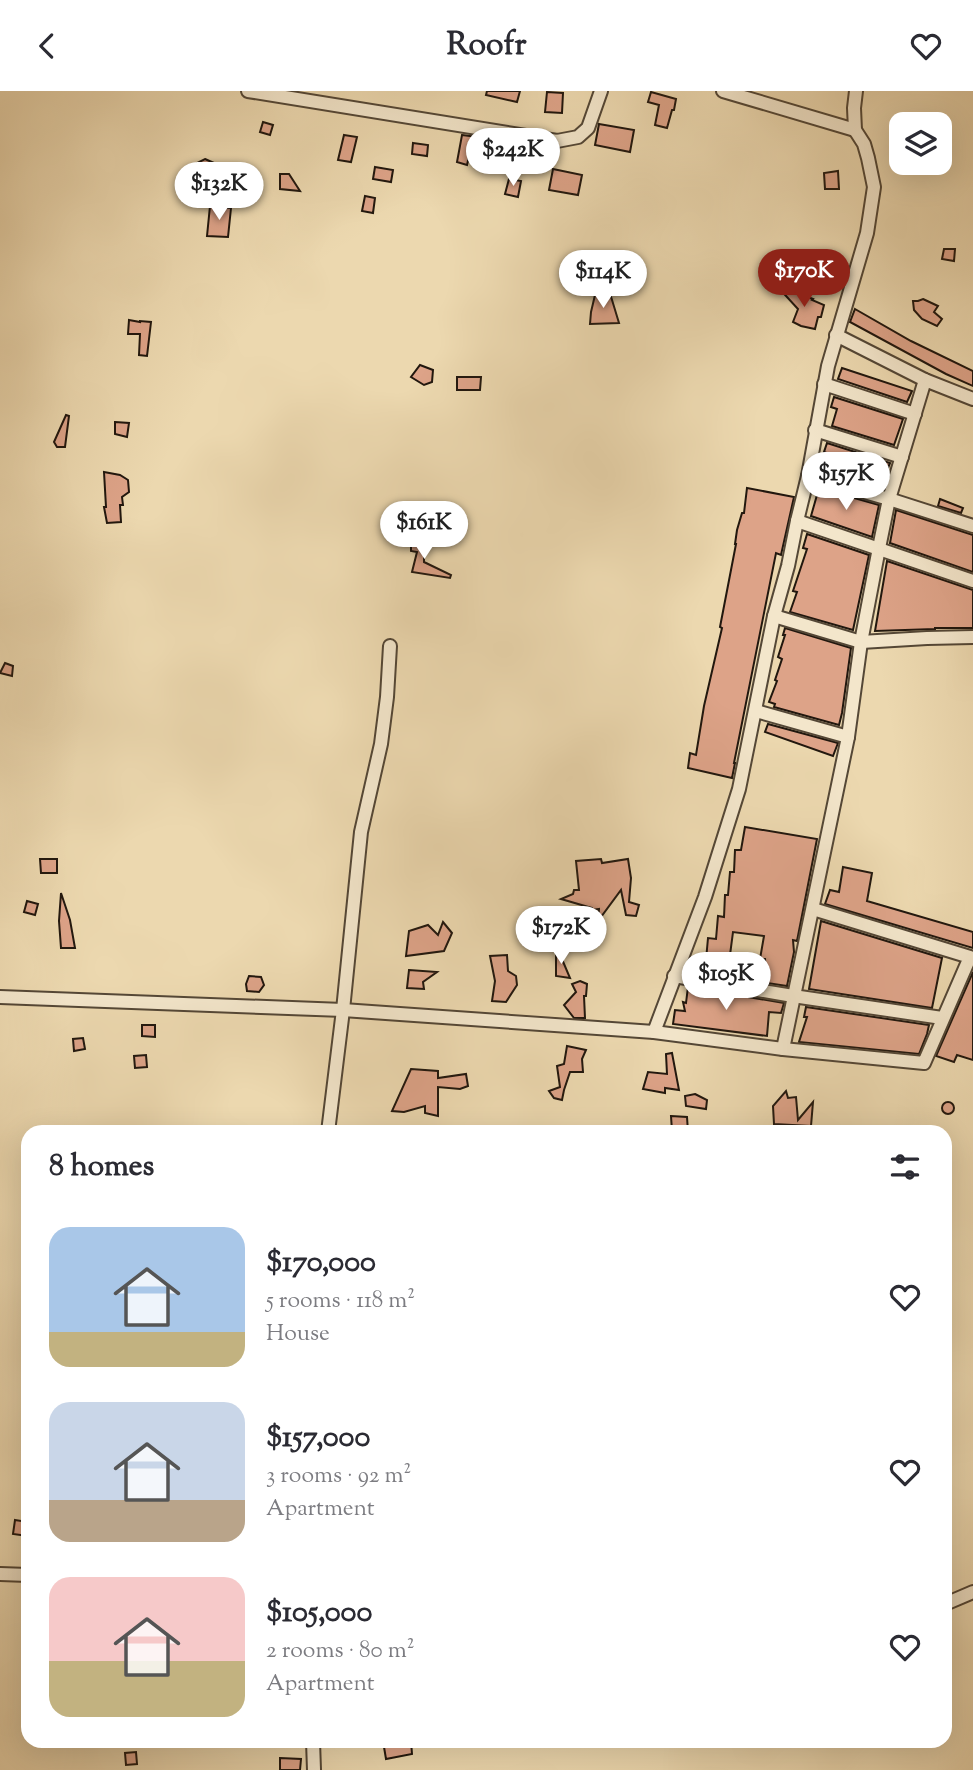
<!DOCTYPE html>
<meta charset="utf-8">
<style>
body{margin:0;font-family:"Sorts Mill Goudy",serif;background:#f7f7f7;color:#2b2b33;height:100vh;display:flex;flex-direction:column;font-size:26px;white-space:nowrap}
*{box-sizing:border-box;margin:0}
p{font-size:23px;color:#7c7c81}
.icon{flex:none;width:38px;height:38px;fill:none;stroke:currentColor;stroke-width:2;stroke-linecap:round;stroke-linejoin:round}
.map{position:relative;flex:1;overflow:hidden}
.sheet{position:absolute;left:21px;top:1034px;width:931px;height:623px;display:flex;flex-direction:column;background:#fff;border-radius:21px;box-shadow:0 7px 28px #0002}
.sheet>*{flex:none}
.controls{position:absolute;left:889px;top:21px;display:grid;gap:14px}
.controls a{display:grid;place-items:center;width:63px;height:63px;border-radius:14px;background:#fff;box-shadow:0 7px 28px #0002;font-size:35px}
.price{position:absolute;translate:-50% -60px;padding:0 16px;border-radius:24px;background:#fff;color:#222;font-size:23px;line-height:46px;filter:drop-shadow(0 2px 4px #0008)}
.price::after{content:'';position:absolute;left:50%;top:42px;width:21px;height:16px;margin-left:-10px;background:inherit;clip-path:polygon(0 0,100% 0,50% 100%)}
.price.active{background:#8f2418;color:#fff}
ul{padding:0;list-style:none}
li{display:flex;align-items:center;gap:21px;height:175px;padding:0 28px}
li span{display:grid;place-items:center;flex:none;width:196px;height:140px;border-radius:21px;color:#555}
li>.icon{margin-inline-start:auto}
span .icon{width:84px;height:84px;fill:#fffc;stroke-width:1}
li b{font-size:30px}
h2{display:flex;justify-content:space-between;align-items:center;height:84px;padding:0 28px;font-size:30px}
header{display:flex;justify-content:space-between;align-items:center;height:91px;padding:0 28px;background:#fff;font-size:32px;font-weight:700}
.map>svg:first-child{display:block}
.building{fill:#dda388;stroke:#21170e;stroke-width:2}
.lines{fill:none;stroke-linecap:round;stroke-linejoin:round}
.minor-casing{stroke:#544736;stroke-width:16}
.minor{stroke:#f3e6cb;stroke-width:12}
</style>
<header><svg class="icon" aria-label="back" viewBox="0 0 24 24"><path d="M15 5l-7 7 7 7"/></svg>Roofr<svg class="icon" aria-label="heart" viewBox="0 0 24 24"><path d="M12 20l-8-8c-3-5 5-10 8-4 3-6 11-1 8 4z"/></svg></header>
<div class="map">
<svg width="973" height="1679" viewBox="0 0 973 1679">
<rect width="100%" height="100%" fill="#ecd8af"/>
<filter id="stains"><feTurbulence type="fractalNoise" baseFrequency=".00286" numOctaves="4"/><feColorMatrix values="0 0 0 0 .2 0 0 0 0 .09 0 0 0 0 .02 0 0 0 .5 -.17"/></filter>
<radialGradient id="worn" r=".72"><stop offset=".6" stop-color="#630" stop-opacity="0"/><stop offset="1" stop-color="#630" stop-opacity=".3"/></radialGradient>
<g class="building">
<polygon points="487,0 520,0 517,11 486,4"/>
<polygon points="547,1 563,2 562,22 545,21"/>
<polygon points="651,1 676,8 674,19 672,19 667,37 655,34 659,14 648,11"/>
<polygon points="263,31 273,34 270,44 260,41"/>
<polygon points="599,33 634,39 630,61 595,54"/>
<polygon points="344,44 357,46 351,71 338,69"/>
<polygon points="462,44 478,46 475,58 471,57 467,74 457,71"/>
<polygon points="413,52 428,54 427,65 412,63"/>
<polygon points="492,55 511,58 509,71 490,68"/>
<polygon points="205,68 214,72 216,94 201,96 197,72"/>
<polygon points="375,76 393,79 391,91 373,88"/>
<polygon points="553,78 582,84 578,104 549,99"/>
<polygon points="838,80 839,98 825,98 824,82"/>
<polygon points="280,83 289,83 300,100 280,98"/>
<polygon points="509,88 521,90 518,106 505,103"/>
<polygon points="365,105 375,107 373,122 362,120"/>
<polygon points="210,115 231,117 228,146 207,145"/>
<polygon points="944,158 955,158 954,170 942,168"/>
<polygon points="776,194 813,208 812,209 824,214 821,226 818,226 815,238 801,235 793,231 798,218"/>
<polygon points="609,199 619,232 590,233 591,221 595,204"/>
<polygon points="923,208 938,215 934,221 942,228 937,235 922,228 914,219 913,210 918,210"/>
<polygon points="855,218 911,250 973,280 973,295 946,283 850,231"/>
<polygon points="129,229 140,231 140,230 151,231 147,265 139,264 140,243 128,243"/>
<polygon points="420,274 433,279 432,291 424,294 411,286"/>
<polygon points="842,277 912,300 907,311 838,288"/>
<polygon points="457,286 481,286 480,299 457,299"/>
<polygon points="834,306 903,328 894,354 832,335 837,318 831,316"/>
<polygon points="66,324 69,325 65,356 57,356 54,351"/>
<polygon points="115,331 129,332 127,346 115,343"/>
<polygon points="827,352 890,372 880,396 825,381 832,364 824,361"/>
<polygon points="104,381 120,384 128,389 129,401 122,406 123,414 120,414 121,431 107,432 104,416 106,416"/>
<polygon points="747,397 794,406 781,464 776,462 734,672 735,672 732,687 688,677 690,662 696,664 704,615 722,537 720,536 736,453 735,453 737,439 742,422 744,422"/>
<polygon points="819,397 879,414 872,446 811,425"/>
<polygon points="940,408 963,417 961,422 938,415"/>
<polygon points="896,419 973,444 973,481 890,452"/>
<polygon points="807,443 869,464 853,539 790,521 797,501 793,500 807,458 803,457"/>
<polygon points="411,447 419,450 420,448 424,448 424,471 451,484 450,487 412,481 417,461 411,460"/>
<polygon points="887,470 973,499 973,537 935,537 935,538 875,540"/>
<polygon points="785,537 851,557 842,622 839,634 774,616 775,613 769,611 777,590 775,589 782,568 778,566 785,544 783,544"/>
<polygon points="5,572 13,575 12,585 0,582"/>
<polygon points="768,633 838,652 833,665 765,641"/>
<polygon points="745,736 817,748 797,850 793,849 794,861 787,895 767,892 765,868 760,868 764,845 733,841 730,864 727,863 729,880 728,885 696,880 697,868 706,869 708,847 716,848 718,825 724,826 725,804 728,804 730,781 734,781 735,759 741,759"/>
<polygon points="40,768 57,768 57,782 41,782"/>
<polygon points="601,768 602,772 628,768 631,787 629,811 639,814 636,825 626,824 621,799 598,830 599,818 592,819 592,817 561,808 573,803 574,799 579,799 576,770"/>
<polygon points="843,776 872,782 867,810 973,841 973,857 825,813 830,799 839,801"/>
<polygon points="61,802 70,829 75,857 61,857 59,830"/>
<polygon points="27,810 38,813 35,824 24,821"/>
<polygon points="821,830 942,867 932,917 809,898"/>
<polygon points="443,831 452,842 444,860 406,865 409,840 428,834 438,844"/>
<polygon points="556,854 570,887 556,885"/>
<polygon points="507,864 508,880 516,885 517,894 506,911 492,910 495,890 490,865"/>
<polygon points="409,879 437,881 423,891 424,898 407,897"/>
<polygon points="973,881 973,969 957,964 954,971 936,965"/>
<polygon points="249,885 261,886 264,894 259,901 247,900 246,893"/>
<polygon points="580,890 587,893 586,905 584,905 585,927 574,927 564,914 576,901 572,893"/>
<polygon points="688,896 784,912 781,922 769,921 767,945 673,933 675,919 685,920 683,911 686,912"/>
<polygon points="806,916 929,934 927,943 919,963 799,951 807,926 804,926"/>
<polygon points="142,934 155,934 155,946 142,945"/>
<polygon points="83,947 85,958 74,960 73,948"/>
<polygon points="567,955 586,959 582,968 583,981 570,981 564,999 562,1009 554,1007 549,1000 560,996 557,975 564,973"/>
<polygon points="672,962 679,999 665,997 665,1002 643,998 648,981 667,983 666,963"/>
<polygon points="146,964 147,976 135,977 134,965"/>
<polygon points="411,978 438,980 438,987 466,983 468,995 460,998 438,996 438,1025 425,1022 425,1015 404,1021 392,1020"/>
<polygon points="786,1000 788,1007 796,1006 798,1029 813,1011 811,1035 774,1033 773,1015"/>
<polygon points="695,1003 707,1009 706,1018 686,1015 685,1005"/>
<circle cx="948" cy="1017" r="6"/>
<polygon points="671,1025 687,1026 688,1041 672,1040"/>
<polygon points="15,1429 28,1431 28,1445 13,1443"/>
<polygon points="383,1650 411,1650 412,1663 386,1668"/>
<polygon points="136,1661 137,1673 126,1674 125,1662"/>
<polygon points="280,1667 301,1668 300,1679 280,1679"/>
</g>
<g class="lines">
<g class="minor-casing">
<g id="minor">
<polyline points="248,0 557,50 578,46 588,37 601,0"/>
<polyline points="723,0 855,39"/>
<polyline points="836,244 925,289 973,308"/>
<polyline points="824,293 915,323"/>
<polyline points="815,339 902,366"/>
<polyline points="808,385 889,408 973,435"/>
<polyline points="797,430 973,490"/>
<polyline points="774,525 861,551 927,547 973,546"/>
<polyline points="756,620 848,646"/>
<polyline points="674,885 793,905 942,927"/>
<polyline points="0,906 343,919 654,941 783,958 924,972 970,866 813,818"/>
<polyline points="654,941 705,806 739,698 774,525 788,475 797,430 808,385 828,275 867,142 874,96 868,67 864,53 855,39 854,17 856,0"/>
<polyline points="783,958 848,646 861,551 879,457 889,408 925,289"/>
<polyline points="328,1041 343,919 361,741 381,653 387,606 390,555"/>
<polyline points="0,1483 28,1484"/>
<polyline points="945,1513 973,1501"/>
<polyline points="313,1650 314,1679"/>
</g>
</g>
<use href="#minor" class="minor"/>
</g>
<rect width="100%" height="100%" filter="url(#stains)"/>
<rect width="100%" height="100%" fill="url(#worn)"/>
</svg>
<div class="controls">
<a><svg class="icon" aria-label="layers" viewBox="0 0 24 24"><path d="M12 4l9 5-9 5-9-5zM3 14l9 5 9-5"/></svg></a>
</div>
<b class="price" style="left:513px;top:97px">$242K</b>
<b class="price" style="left:219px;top:131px">$132K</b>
<b class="price active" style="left:804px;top:218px">$170K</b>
<b class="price" style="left:603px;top:219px">$114K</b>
<b class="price" style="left:846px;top:421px">$157K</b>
<b class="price" style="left:424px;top:470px">$161K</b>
<b class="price" style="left:561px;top:875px">$172K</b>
<b class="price" style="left:726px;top:921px">$105K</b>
<section class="sheet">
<h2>8 homes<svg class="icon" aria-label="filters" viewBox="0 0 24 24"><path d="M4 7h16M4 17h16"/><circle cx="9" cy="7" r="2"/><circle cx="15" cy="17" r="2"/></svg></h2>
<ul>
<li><span style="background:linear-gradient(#a9c7e8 75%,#c2b280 0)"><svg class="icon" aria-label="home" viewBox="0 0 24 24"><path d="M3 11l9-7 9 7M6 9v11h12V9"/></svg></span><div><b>$170,000</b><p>5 rooms · 118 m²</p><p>House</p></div><svg class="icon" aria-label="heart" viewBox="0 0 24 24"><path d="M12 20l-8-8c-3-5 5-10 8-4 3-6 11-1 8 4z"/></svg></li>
<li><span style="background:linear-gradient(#c9d6e8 70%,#b9a48a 0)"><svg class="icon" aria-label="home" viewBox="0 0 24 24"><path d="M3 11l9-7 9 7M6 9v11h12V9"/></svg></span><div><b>$157,000</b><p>3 rooms · 92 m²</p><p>Apartment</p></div><svg class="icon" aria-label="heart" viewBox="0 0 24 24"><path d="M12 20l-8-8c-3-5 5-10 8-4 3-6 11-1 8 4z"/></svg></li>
<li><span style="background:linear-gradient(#f6c9c9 60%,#c2b280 0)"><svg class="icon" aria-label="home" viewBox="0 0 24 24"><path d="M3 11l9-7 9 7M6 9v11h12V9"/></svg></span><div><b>$105,000</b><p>2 rooms · 80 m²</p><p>Apartment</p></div><svg class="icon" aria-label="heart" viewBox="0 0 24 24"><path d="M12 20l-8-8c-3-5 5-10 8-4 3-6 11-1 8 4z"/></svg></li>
</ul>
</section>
</div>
